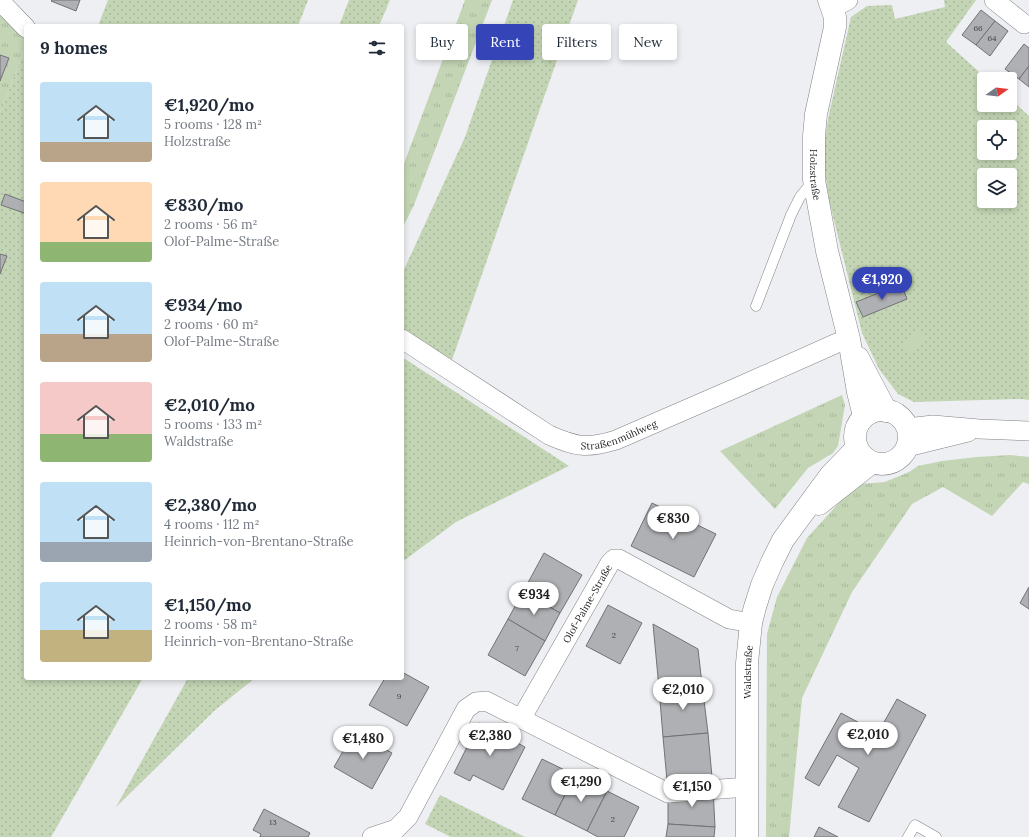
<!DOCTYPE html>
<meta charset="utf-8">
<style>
body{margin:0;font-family:Lora,serif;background:#f6f6f7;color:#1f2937;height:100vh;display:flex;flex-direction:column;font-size:15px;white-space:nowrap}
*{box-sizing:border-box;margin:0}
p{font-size:13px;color:#747a83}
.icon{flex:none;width:22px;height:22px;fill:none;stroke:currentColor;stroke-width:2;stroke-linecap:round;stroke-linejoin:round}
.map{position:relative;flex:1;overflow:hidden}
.sheet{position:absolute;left:24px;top:24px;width:380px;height:656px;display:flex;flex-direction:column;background:#fff;border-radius:4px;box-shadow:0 2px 6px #0003}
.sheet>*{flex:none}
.hud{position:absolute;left:416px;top:24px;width:380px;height:36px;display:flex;gap:8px}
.needle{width:26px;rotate:76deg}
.fabs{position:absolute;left:977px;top:72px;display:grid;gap:8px}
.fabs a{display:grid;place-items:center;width:40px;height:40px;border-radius:4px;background:#fff;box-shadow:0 2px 6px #0003;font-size:20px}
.price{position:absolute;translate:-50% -34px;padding:0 9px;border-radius:14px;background:#fff;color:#222;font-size:13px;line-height:26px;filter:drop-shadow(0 1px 2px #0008)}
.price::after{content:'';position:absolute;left:50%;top:24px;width:12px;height:9px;margin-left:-6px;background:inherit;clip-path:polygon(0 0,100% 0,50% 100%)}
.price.active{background:#3545b7;color:#fff}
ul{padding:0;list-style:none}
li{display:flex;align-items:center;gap:12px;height:100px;padding:0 16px}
li span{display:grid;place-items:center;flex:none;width:112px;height:80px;border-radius:4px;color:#555}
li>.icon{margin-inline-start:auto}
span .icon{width:48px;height:48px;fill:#fffc;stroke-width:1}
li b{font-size:17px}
h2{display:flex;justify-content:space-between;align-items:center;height:48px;padding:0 16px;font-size:17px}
.chip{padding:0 14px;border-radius:4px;background:#fff;box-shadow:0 2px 6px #0003;font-size:14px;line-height:36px}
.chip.active{background:#3545b7;color:#fff}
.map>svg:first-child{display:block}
.grass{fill:url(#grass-tufts)}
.park{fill:url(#park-dots);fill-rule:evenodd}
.pitch{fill:#c3d5b4}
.building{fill:#aeb0b3;stroke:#717275}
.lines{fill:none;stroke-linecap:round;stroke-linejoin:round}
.service-casing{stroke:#828386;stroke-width:11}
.minor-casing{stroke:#828386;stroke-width:20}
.tertiary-casing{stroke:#828386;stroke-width:23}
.service{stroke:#fff;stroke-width:10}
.minor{stroke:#fff;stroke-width:19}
.tertiary{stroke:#fff;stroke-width:22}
.labels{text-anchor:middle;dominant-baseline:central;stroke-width:4;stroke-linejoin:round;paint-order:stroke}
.number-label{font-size:8px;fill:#434446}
.street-label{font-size:10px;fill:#1f2021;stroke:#fbfcff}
</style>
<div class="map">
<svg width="1029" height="837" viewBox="0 0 1029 837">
<defs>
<pattern id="grass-tufts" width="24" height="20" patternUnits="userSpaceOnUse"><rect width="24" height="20" fill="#c3d5b4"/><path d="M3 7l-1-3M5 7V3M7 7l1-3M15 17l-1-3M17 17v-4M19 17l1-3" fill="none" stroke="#a7b79a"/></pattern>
<pattern id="park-dots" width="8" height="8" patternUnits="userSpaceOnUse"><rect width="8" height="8" fill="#c3d5b4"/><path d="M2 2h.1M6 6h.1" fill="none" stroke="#a7b79a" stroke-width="1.8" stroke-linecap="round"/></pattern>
</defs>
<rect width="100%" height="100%" fill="#edeff2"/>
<g class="grass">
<polygon points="465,0 492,0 414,205 402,229 402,169"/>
<polygon points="0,13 26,39 26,47 0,113"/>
<polygon points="842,395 845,405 838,446 833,453 808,468 775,509 720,451"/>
<polygon points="1010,455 1029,457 1029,484 1023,482 992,516 943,487 912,504 852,592 802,698 789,837 766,837 767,634 777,597 807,538 848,493 861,484 885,482 909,472 918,466 942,461 977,457"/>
</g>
<g class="park">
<polygon points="108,0 308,0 298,26 98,26"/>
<polygon points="349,0 390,0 379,26 339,26"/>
<polygon points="513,0 578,0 452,360 402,328 402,274 465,137"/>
<path d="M944,0H976L946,42L987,79H984V105H1010V99L1029,116V400L1022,399L914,402L898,394L879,369L862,333L828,196L823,154L828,119L851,17L867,6L892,5L895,19L945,7ZM984,127H1010V153H984ZM984,175H1010V201H984Z"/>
<polygon points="26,47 26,678 143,678 51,837 0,837 0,113"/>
<polygon points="402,357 569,466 456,522 402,562"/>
<polygon points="188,678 255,678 214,711 116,807"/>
<polygon points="440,795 525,837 451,837 425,824"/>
</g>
<polygon class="pitch" points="917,331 925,340 909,354 901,345"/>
<g class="building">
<polygon points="52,0 80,0 76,11 51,1"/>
<polygon points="981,10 995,21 976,45 962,35"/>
<polygon points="995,21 1008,31 990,56 976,45"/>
<polygon points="1024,44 1029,48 1029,66 1019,79 1005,69"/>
<polygon points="0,55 9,58 0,81"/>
<polygon points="1029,66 1029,87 1019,79"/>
<polygon points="5,194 26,202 26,207 24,213 1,205"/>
<polygon points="0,254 7,256 0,274"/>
<polygon points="901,284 907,299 863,317 856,302"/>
<polygon points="652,503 716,534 694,577 631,546"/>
<polygon points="544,553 582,575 560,613 523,592"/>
<polygon points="1029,587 1029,609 1020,603"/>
<polygon points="523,592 560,613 545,641 508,619"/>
<polygon points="608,605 642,623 620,664 586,646"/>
<polygon points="508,619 545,641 525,676 488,655"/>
<polygon points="653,624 698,649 702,684 659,688"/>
<polygon points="402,672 429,687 407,726 369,705 385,678 402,678"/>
<polygon points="702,684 708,733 663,737 659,688"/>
<polygon points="897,699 926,715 869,822 838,807 859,768 837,755 819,786 805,778 841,713 878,733"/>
<polygon points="479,723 525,747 503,790 473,775 470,781 454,773"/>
<polygon points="354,732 392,753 372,789 334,767"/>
<polygon points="708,733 713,788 668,791 663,737"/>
<polygon points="542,759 575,775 555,815 522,799"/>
<polygon points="575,775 607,791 587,831 555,815"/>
<polygon points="713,788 715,827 668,824 668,791"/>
<polygon points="607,791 639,807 624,837 598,837 587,831"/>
<polygon points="264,809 310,833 308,837 260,837 261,834 253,830"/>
<polygon points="668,824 715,827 714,837 666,837"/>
<polygon points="819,827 838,837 814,837"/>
</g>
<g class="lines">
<g class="service-casing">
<g id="service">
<polyline points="756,306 791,215 800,197 813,181"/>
<polyline points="908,837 915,825 936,837"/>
</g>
</g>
<g class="minor-casing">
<g id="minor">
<polyline points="994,0 1024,24"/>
<polyline points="0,1 26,28"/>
<polyline points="833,8 848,0"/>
<path id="s1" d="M402,339L549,435C576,447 587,449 616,440L738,387L837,343L849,339"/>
<polyline points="907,428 933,425 979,429 1029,431"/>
<polyline points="907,447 968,432"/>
<path id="s2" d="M521,719L610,563L614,559H619L729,619L751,623"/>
<polyline points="372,837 396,829 408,817 466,709 476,702 486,701 668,793 747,787"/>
</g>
</g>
<g class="tertiary-casing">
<g id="tertiary">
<path id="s3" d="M829,0L835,17V27L816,114L814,136V180L827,251L849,339L858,392L864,416"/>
<polyline points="858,358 886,411"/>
<circle cx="882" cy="437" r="27"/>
<polyline points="819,504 871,463"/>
<path id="s4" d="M747,837V663L751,623L755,607L762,585L772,562L783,540L830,476L857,448"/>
</g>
</g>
<use href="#service" class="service"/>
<use href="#minor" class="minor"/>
<use href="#tertiary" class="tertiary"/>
</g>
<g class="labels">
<g class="number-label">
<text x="978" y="28">66</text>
<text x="992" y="38">64</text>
<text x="614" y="635">2</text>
<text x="517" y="648">7</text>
<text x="399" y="696">9</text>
<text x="613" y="819">2</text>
<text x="273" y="822">13</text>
</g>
<g class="street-label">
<text stroke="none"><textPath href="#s3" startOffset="178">Holzstraße</textPath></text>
<text stroke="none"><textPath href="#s1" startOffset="249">Straßenmühlweg</textPath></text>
<text stroke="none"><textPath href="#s2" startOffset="133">Olof-Palme-Straße</textPath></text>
<text stroke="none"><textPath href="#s4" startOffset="165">Waldstraße</textPath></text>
</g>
</g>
</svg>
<div class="fabs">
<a><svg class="needle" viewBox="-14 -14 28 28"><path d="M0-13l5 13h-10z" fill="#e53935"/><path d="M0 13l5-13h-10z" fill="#747a83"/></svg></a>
<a><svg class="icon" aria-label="locate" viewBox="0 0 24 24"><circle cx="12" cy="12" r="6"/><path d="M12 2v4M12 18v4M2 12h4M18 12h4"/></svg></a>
<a><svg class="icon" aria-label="layers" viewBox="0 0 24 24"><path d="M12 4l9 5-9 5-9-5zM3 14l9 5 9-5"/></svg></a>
</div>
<b class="price active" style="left:882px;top:301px">€1,920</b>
<b class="price" style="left:673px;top:540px">€830</b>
<b class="price" style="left:534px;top:616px">€934</b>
<b class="price" style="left:683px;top:711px">€2,010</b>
<b class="price" style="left:868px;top:756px">€2,010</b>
<b class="price" style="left:490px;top:757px">€2,380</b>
<b class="price" style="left:363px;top:760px">€1,480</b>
<b class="price" style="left:581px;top:803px">€1,290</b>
<b class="price" style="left:692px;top:808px">€1,150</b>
<div class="hud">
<a class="chip">Buy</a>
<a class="chip active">Rent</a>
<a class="chip">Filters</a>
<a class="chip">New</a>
</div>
<section class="sheet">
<h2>9 homes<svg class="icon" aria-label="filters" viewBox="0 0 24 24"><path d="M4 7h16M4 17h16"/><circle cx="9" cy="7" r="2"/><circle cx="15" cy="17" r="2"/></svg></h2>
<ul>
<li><span style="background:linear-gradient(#bfe0f5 75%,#b9a48a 0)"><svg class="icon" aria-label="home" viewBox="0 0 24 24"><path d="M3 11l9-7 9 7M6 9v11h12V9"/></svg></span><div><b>€1,920/mo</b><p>5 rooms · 128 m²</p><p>Holzstraße</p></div></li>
<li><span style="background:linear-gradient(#ffd9b3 75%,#8fb573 0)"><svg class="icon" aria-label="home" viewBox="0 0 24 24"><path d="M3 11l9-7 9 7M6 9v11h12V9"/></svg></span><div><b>€830/mo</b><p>2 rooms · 56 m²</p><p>Olof-Palme-Straße</p></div></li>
<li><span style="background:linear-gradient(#bfe0f5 65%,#b9a48a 0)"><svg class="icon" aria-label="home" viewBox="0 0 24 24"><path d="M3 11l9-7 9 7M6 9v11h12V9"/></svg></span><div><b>€934/mo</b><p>2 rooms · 60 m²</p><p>Olof-Palme-Straße</p></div></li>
<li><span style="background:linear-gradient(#f6c9c9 65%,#8fb573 0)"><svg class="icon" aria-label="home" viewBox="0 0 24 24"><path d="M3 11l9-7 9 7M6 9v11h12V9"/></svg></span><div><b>€2,010/mo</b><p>5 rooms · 133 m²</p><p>Waldstraße</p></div></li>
<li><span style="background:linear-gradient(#bfe0f5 75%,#9aa5b1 0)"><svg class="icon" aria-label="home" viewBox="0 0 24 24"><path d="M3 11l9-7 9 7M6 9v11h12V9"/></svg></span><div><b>€2,380/mo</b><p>4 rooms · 112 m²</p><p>Heinrich-von-Brentano-Straße</p></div></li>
<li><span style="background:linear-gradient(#bfe0f5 60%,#c2b280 0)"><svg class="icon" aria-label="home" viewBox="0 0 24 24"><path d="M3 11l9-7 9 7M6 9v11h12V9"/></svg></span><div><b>€1,150/mo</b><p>2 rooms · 58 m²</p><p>Heinrich-von-Brentano-Straße</p></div></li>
</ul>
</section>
</div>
